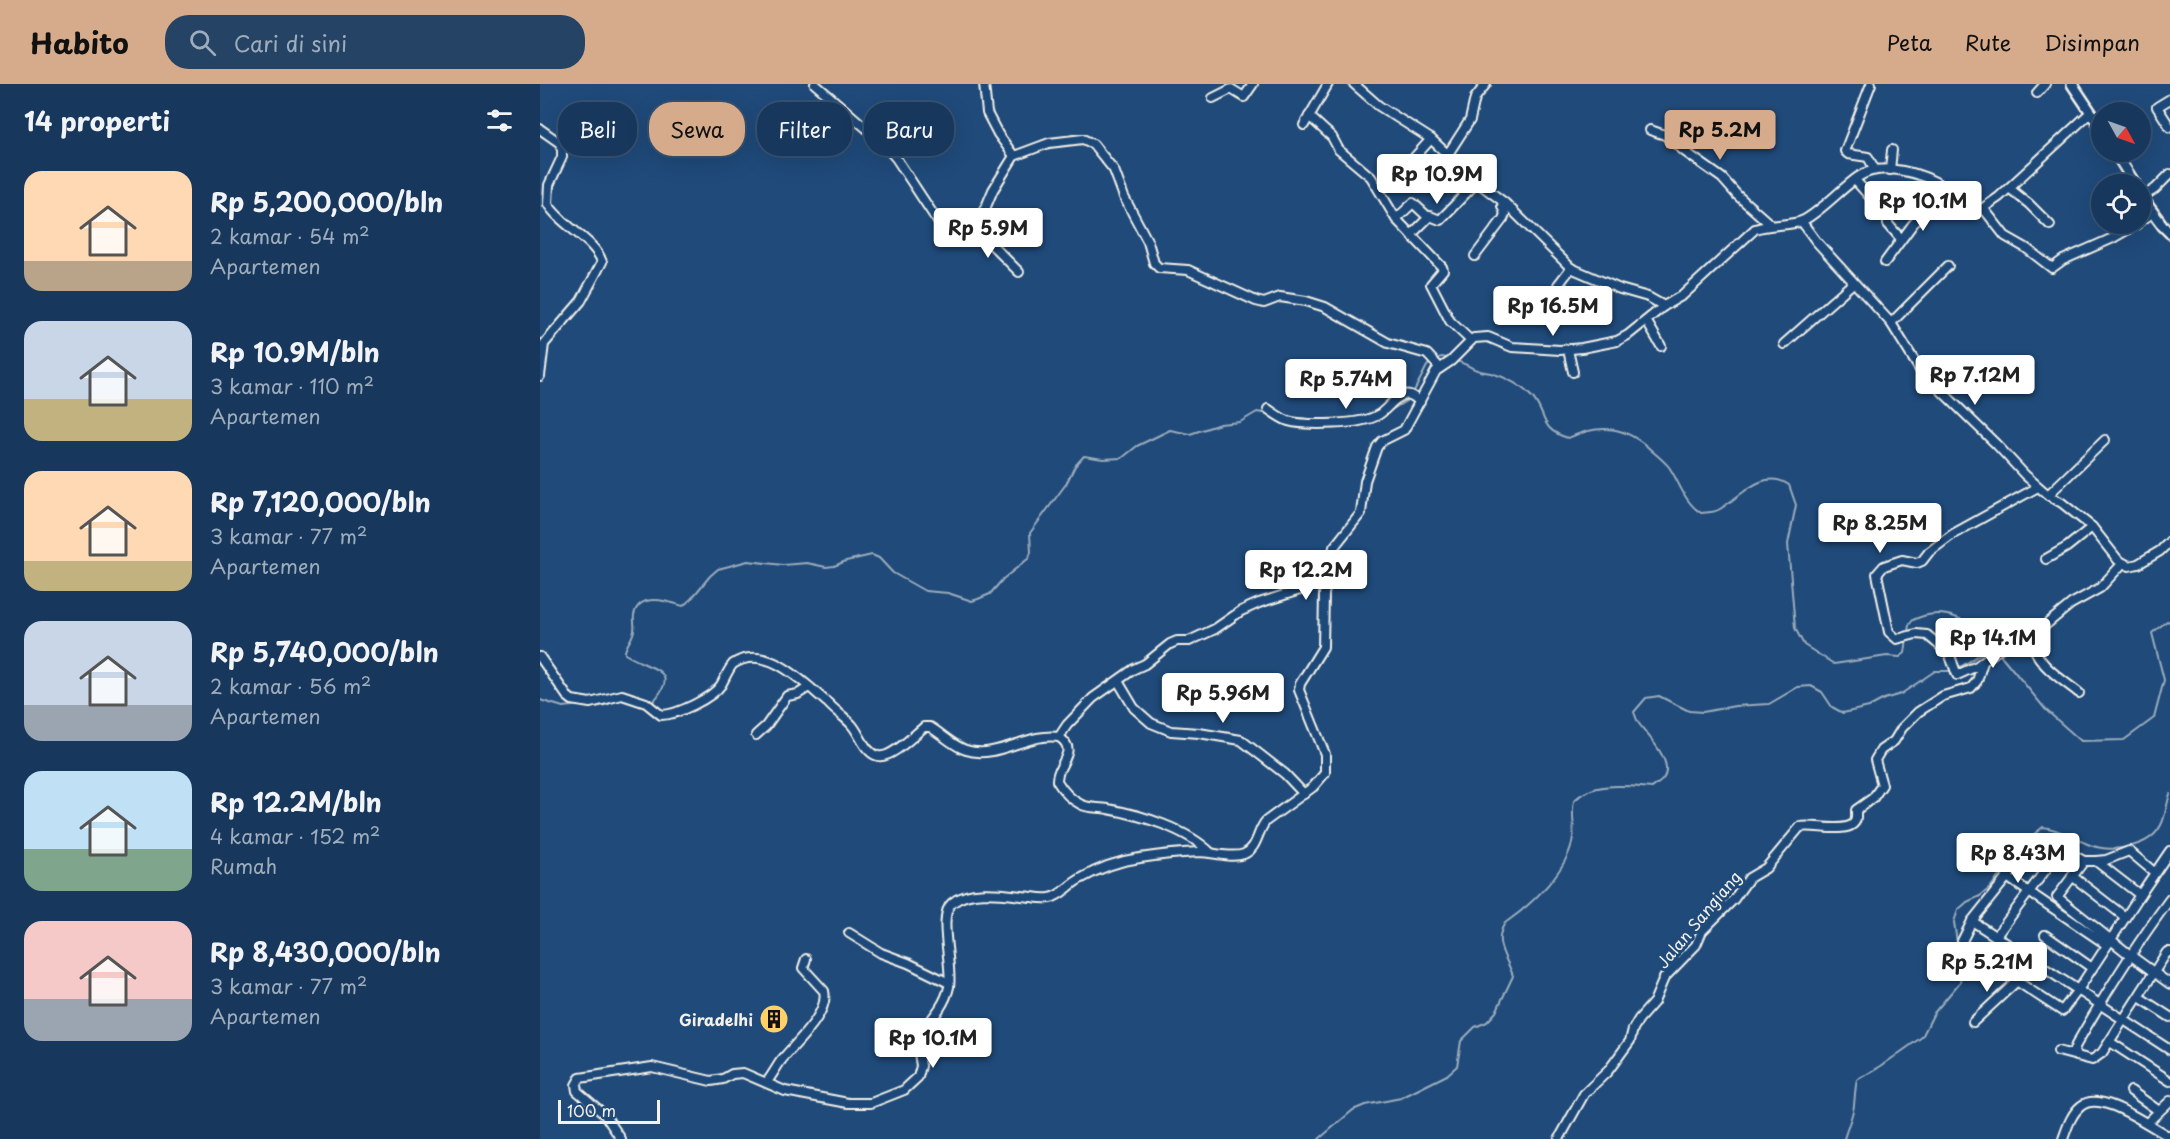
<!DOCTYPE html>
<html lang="id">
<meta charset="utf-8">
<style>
body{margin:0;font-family:"Playpen Sans",sans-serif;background:#244365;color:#f1f3f6;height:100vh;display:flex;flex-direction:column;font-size:22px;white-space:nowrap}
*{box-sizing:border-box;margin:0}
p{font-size:20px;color:#9eacbb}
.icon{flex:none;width:33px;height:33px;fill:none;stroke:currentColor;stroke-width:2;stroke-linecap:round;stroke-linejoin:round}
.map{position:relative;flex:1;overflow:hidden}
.sheet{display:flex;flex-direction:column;background:#17385c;width:540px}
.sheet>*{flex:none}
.guide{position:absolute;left:18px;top:18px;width:570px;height:54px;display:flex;gap:12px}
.needle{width:39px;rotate:130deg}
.fabs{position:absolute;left:1551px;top:18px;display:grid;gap:12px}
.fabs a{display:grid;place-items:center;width:60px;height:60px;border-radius:50%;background:#17385c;box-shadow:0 6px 24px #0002,0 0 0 2px #365272;font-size:30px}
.scale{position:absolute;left:18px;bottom:15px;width:102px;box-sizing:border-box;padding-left:6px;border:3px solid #f4f1e8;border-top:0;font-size:16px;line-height:21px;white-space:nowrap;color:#f4f1e8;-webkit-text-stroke:4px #1f4a7a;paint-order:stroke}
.price{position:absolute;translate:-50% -51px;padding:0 14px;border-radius:6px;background:#fff;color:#222;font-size:20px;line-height:39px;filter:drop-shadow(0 2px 3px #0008)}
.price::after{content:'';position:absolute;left:50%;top:36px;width:18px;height:14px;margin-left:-9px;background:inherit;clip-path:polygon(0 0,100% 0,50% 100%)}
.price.selected{background:#d6ab8b;color:#111}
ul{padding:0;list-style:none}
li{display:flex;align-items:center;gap:18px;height:150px;padding:0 24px}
li span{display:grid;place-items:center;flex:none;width:168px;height:120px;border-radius:18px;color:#555}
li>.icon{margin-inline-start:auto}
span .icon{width:72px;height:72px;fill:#fffc;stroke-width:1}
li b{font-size:26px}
h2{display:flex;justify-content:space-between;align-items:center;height:72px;padding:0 24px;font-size:26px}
.pill{padding:0 21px;border-radius:24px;background:#17385c;box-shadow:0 6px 24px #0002,0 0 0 2px #365272;font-size:21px;line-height:54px}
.pill.selected{background:#d6ab8b;color:#111}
header{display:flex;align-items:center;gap:36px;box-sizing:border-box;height:84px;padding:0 30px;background:#d6ab8b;color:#111}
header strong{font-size:28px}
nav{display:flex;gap:33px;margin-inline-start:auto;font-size:21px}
.search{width:420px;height:54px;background:#244365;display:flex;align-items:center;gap:15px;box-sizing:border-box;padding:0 21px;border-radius:24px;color:#9eacbb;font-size:22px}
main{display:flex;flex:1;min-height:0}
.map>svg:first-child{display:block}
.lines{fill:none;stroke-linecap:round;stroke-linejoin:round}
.stream{stroke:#9cacbb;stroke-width:2}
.minor-casing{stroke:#f4f1e8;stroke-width:12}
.major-casing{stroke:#f4f1e8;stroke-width:14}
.minor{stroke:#1f4a7a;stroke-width:8}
.major{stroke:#1f4a7a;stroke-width:9}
.labels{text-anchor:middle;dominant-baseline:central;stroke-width:6;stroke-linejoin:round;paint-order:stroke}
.street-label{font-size:16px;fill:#f4f1e8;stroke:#1f4a7a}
.poi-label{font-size:16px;font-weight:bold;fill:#f4f1e8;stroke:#1f4a7a;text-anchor:end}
</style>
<header>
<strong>Habito</strong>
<div class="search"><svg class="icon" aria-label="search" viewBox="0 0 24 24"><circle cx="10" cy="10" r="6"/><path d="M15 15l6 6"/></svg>Cari di sini</div>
<nav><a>Peta</a><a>Rute</a><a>Disimpan</a></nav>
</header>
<main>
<section class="sheet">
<h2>14 properti<svg class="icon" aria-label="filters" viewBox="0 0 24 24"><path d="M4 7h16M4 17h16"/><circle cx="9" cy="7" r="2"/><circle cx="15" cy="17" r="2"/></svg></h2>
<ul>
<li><span style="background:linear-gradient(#ffd9b3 75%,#b9a48a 0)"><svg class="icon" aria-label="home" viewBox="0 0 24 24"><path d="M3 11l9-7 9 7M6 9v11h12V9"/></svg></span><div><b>Rp 5,200,000/bln</b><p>2 kamar · 54 m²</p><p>Apartemen</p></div></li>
<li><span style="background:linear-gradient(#c9d6e8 65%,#c2b280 0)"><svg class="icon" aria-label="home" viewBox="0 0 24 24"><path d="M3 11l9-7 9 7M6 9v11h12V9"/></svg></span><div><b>Rp 10.9M/bln</b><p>3 kamar · 110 m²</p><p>Apartemen</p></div></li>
<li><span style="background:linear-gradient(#ffd9b3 75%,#c2b280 0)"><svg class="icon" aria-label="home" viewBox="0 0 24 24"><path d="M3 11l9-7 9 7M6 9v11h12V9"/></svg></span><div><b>Rp 7,120,000/bln</b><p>3 kamar · 77 m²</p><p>Apartemen</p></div></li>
<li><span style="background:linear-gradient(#c9d6e8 70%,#9aa5b1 0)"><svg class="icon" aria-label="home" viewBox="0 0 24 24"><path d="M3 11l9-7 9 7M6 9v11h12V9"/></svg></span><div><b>Rp 5,740,000/bln</b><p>2 kamar · 56 m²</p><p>Apartemen</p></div></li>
<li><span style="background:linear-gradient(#bfe0f5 65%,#7fa58c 0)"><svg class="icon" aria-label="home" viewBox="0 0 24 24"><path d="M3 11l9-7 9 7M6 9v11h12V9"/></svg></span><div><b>Rp 12.2M/bln</b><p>4 kamar · 152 m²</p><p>Rumah</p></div></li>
<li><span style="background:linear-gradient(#f6c9c9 65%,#9aa5b1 0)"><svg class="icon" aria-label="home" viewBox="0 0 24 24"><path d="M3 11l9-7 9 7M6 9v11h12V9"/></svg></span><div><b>Rp 8,430,000/bln</b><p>3 kamar · 77 m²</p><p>Apartemen</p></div></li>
</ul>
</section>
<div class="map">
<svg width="1630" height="1055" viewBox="0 0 1630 1055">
<rect width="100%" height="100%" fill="#1f4a7a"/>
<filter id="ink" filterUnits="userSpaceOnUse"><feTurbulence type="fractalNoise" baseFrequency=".0167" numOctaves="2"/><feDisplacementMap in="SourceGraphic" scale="12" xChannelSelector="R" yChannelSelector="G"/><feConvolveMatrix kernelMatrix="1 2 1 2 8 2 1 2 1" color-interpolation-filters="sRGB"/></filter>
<g filter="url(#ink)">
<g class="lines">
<g class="stream">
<polyline points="896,275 902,273 910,275"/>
<path d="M916,277C924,279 930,283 937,286C942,288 947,288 951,289C966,293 982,302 992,313C1008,331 998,345 1028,354C1061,339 1086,342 1112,367C1118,372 1125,378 1129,383C1140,399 1144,418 1161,429C1167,428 1174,429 1180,425C1200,413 1223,383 1249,401L1256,421L1248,460L1255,544L1264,561L1294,580L1347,572L1360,573L1365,569L1369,541L1373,536C1404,520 1434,538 1454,562"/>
<polyline points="873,309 887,282 891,278"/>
<polyline points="835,336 871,314"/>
<polyline points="803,343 819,342 830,338"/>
<polyline points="1459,569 1506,626 1541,657 1584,656 1614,634 1624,596 1612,549 1627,537 1630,538"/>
<path d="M1418,584C1431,578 1440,568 1454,562"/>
<polyline points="0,616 23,623 41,621"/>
<path d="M110,621C144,585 112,587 85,570V567C87,560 91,556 93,550C96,544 93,537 94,531C99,508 127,517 143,522L151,515L170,492L178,485L208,477L243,481L267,479L286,483L294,482L306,477L332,471L339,474L353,489L385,507L408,509L432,517L438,515L450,510L463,495L489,474L491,468L490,449L526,400L535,382L544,372L563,375L582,374L597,362L630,346L650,350L680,340L700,338L717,328L729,330"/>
<path d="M49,623C60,624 69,620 78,616"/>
<path d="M779,1055L813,1026L825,1021L861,1014L907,991L917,982L921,957L935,943L947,938L956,928L973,892C967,873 952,859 965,839C991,821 1029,786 1033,753C1035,741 1031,728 1034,717C1052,697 1087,702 1112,704C1115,701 1120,699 1123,695C1135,679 1109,653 1100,641C1097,638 1096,633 1094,628L1106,614L1119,612L1149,627L1163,628L1195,622L1229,620L1258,603L1271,602L1282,608L1292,623L1303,629L1329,623L1344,615L1361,610L1395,587H1413"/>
<path d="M1304,1055C1307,1044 1313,1032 1314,1021C1315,1012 1315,1005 1317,996L1341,982L1382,953L1394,929L1420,898L1423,876L1418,865L1414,838L1418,826L1427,818L1440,812L1450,804L1483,759L1503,743C1521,745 1534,755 1550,761C1571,769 1610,764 1621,741C1625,734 1627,719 1630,710"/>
</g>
<g class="minor-casing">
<g id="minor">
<polyline points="275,0 341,57 356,74 410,156 422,156 433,146 440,137 453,106 474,72 509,59 543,55 553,60 574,86 584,113 608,158 614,179 619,184 648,186 716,217 724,219 740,213 766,217 785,223 848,259 887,270 900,284"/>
<polyline points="444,0 447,29 458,50 474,72"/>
<polyline points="814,0 839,22 891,55 937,98 965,119 1031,184 1080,205 1108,213 1124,222"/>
<polyline points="1331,0 1305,67 1308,70 1328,73 1335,86"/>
<polyline points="1497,9 1505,0"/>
<polyline points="673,14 691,5 704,13 713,0"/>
<polyline points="1630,15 1617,23 1630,43"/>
<polyline points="769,32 792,53 799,66 831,93 856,135 902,183 903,186 891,200 910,237 930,256"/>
<polyline points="764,41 788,0"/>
<path d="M0,45L20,59L22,66V73L9,101L8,120C21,142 55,156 62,178L41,217L4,260L0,292"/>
<polyline points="1110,46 1125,51 1144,67 1182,94 1197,111 1231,141"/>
<polyline points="908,70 930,36 935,14 946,0"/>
<polyline points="1350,86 1352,66"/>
<polyline points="862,87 891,55"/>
<polyline points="1315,96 1347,132 1348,140 1361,155"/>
<polyline points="1469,104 1489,120 1510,141"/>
<polyline points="1602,113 1615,105 1630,90"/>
<polyline points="1444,125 1465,152 1486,164 1512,184 1523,176 1573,154 1597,140"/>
<polyline points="856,135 873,119 888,133"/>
<polyline points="1600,137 1613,129"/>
<polyline points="1262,138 1276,157 1351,239 1380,286 1457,361 1485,391 1508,411 1522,419 1552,443 1578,476 1589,482 1598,480 1620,467 1630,457"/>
<polyline points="433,146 451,160 479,188"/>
<polyline points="871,151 890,132 900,136 937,98"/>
<polyline points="935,172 963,135 965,130 962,122 963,118"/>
<polyline points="1345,178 1373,140 1406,105"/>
<polyline points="1018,201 1031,184"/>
<polyline points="1107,238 1121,262"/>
<polyline points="1351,239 1408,182"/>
<polyline points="1244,260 1313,199"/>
<polyline points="1028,266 1033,288"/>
<path d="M728,325C734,329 740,334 748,337C766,342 822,341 838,331C848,325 853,314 864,311C871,309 875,314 880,318"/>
<polyline points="1508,411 1565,356"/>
<polyline points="1506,475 1527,463 1552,443"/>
<polyline points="1493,562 1463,562 1437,582 1417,591 1409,569 1387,551 1376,550 1357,555 1349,548 1337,490 1344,482 1362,476 1377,479 1382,477 1389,468 1413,450 1498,403"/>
<path d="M0,573L27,612L32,616L50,619L82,611L106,619L121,631C137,631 172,614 181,601C185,594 188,586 193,580C226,558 264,599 288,619C295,627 305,633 312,641C320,650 325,669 338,672C351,675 374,651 384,643H390C402,650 413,662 426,666C457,676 488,648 519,653C540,667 516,680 517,697C523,707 530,715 540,720C549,725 559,723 568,725C601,731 647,745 671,769"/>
<polyline points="578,597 594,624 611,639 631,647 659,649 701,656 745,690 764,710"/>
<path d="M1539,609C1523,596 1492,578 1493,555L1502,544L1531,520L1560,504L1583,479"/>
<polyline points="216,651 226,642 247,612 258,610 269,603"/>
<polyline points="519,653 527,641 553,614 594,585 605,580 630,560 637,557 649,557 675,545 701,527 719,519 760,506 775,488 787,490"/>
<polygon points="1503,755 1544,777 1556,777 1600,811 1538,906 1522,927 1425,863 1422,857 1432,837 1496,757"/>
<polyline points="1544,777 1517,813 1590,871 1630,900"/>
<polyline points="1556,777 1566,776 1589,767 1614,788"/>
<polyline points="1532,792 1585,833"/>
<polyline points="1467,793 1567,861"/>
<polyline points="1600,811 1630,767"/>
<polyline points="1432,837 1630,966"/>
<polyline points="309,849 341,869 368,879 409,899"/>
<polyline points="1505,851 1552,884"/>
<polyline points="1456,852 1522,764"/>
<polyline points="1599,913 1630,933"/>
<polyline points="1433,938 1477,897"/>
<polyline points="1570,958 1630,997"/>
<polyline points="1518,967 1552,976 1562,969 1627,868 1630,868"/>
<path d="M1537,972L1534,966L1536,961C1565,910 1595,862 1630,815"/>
<path d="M227,998C232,991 236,984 240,978C253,961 290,930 284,907L263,884L266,875"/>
<polyline points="1591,1007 1619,1027"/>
<polyline points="1607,1039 1630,1017"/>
<path d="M81,1055L65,1031L37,1007L36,1001L40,994L112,983L171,997L183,995L192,990L203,989L245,1007L308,1019H331L364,1006L378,993L381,982L377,956L378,952C390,937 405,922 409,903C413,882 397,831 412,819C431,803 469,811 492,813C498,814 504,815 510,814C521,812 530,800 540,795C559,784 578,777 600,774C619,771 640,769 659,768C673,768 691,775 704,770C718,764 717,747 726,737L773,703L785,689V670L759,606L760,600L783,563L784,510L794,463L821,429L825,397L837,363L842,357L864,346L896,287L911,277L934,254L948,253L972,263L1020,266L1042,264L1077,257L1088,251L1124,222L1143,211L1215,145C1230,140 1254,142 1264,136C1281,127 1301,105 1318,93C1342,77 1384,89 1405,104C1414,111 1423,121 1432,129H1436L1459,113L1551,28"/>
<path d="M1019,1055L1044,1010L1068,987L1090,957L1093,945L1099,935L1114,918L1124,894L1156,861L1162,847L1194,815L1209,794L1226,784L1260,743C1273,740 1303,749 1313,740C1317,737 1316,731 1316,726L1333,714L1342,701L1335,676L1341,666L1354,657L1362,644L1378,628L1403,612L1431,604L1437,597L1443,578"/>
<path d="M1523,1055C1527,1044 1531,1030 1541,1022C1561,1005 1610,1043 1630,1053"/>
</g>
</g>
<g class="major-casing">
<g id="major">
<polyline points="1532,0 1562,45"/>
<polyline points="1575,68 1595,100"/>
<polyline points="1600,111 1623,142 1630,149"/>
</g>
</g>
<use href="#minor" class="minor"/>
<use href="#major" class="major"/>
</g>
</g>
<defs>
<g id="building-disc" transform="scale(1.5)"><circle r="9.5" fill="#ffd166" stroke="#1f4a7a"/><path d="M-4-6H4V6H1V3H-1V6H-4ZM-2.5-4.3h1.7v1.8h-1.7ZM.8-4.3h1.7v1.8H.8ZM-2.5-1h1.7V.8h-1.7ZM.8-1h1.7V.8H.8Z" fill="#111"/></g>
</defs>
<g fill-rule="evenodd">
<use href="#building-disc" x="234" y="935"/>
</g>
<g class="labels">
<g class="street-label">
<text transform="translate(1158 835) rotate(-50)">Jalan Sangiang</text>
</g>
<g class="poi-label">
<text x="213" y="935">Giradelhi</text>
</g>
</g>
</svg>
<div class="fabs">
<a><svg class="needle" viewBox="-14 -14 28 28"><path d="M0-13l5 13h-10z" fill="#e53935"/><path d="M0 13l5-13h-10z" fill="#9eacbb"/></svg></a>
<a><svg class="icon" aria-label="locate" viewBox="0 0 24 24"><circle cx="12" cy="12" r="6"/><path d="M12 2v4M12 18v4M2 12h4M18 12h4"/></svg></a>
</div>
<div class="scale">100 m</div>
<b class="price selected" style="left:1180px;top:77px">Rp 5.2M</b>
<b class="price" style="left:897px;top:121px">Rp 10.9M</b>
<b class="price" style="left:1383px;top:148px">Rp 10.1M</b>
<b class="price" style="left:448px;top:175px">Rp 5.9M</b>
<b class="price" style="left:1013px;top:253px">Rp 16.5M</b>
<b class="price" style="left:1435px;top:322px">Rp 7.12M</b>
<b class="price" style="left:806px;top:326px">Rp 5.74M</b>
<b class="price" style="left:1340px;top:470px">Rp 8.25M</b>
<b class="price" style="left:766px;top:517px">Rp 12.2M</b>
<b class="price" style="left:1453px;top:585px">Rp 14.1M</b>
<b class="price" style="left:683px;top:640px">Rp 5.96M</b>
<b class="price" style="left:1478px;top:800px">Rp 8.43M</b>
<b class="price" style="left:1447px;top:909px">Rp 5.21M</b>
<b class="price" style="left:393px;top:985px">Rp 10.1M</b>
<div class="guide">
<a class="pill">Beli</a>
<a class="pill selected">Sewa</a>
<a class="pill">Filter</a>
<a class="pill">Baru</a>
</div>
</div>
</main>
